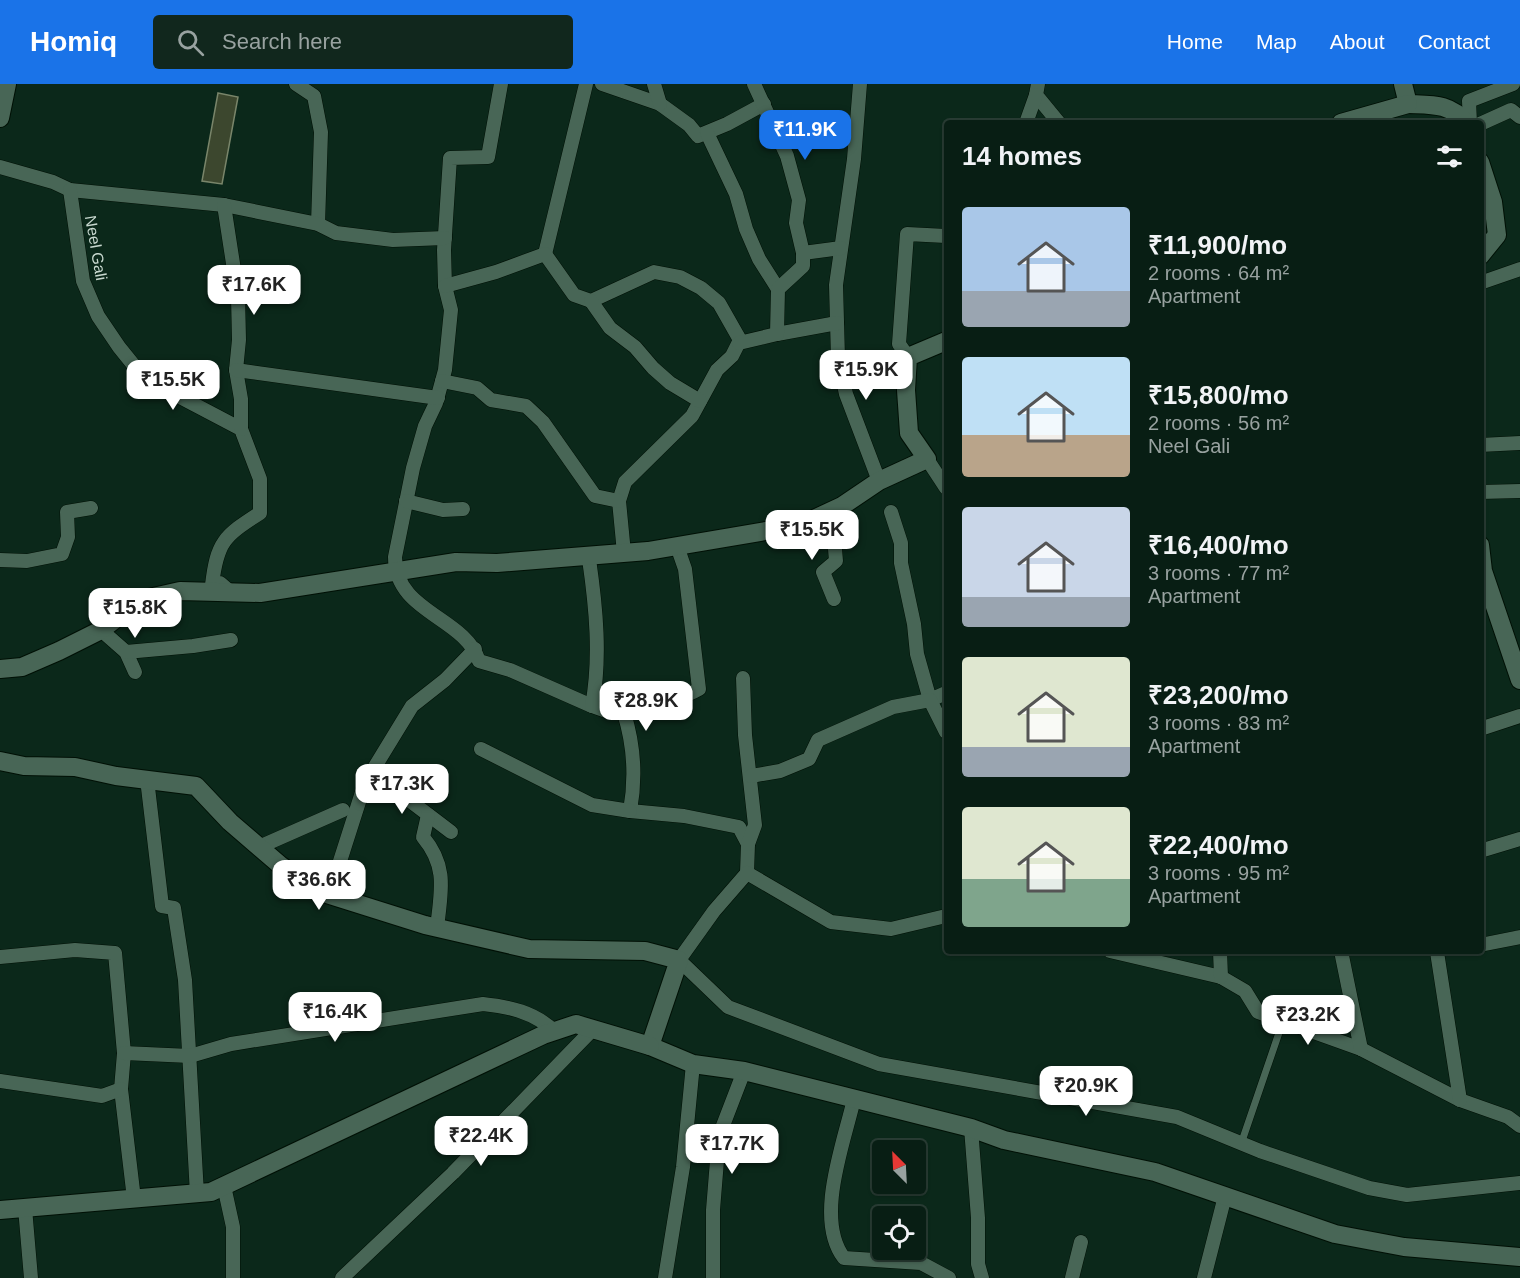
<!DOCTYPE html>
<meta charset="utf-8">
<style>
body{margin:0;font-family:Arial,sans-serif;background:#11271d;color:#f1f3f6;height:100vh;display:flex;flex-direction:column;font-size:22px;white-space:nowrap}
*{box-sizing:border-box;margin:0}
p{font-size:20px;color:#98a2a0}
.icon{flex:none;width:33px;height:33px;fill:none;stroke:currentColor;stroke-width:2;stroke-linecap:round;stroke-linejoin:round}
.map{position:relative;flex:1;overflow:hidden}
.details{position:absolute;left:944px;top:36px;width:540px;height:834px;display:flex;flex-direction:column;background:#081e14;border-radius:6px;box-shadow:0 2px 4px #0004,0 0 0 2px #293c34}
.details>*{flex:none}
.needle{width:39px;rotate:336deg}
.tools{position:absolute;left:872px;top:1056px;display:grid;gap:12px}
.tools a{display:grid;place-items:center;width:54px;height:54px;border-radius:6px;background:#081e14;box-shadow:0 2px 4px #0004,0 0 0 2px #293c34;font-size:30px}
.price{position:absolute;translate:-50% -51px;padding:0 14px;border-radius:12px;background:#fff;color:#222;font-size:20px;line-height:39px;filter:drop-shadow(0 2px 3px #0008)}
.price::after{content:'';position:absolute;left:50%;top:36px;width:18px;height:14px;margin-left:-9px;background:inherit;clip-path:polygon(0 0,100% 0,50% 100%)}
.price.active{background:#1a73e8;color:#fff}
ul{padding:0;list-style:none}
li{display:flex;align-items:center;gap:18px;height:150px;padding:0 18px}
li span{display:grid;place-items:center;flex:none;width:168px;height:120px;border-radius:6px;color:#555}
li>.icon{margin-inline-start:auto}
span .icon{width:72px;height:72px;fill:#fffc;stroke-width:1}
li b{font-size:26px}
h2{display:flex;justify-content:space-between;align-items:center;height:72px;padding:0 18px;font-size:26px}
header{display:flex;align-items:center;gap:36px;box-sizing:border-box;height:84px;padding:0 30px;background:#1a73e8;color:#fff}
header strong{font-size:28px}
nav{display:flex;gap:33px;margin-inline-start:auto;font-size:21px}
.search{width:420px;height:54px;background:#11271d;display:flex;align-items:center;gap:15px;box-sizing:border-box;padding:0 21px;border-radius:6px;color:#98a2a0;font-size:22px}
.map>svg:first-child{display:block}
.building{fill:#3c472e;stroke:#79856a;stroke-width:1.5}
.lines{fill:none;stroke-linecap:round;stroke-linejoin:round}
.lane-casing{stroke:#001005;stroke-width:8}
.street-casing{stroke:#001005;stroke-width:15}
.secondary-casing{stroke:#001005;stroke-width:20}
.lane{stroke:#486656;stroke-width:7}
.street{stroke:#486656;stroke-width:14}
.secondary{stroke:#486656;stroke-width:18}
.labels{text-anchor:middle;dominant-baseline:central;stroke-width:4.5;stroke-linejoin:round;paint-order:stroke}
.street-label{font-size:16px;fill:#c7d7ce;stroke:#0b281a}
</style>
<header>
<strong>Homiq</strong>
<div class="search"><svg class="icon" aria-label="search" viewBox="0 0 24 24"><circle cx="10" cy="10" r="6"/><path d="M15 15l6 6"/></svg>Search here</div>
<nav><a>Home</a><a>Map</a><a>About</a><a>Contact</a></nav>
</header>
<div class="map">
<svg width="1520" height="1194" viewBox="0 0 1520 1194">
<rect width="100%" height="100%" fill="#0b281a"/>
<polygon class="building" points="218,9 238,13 222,100 202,97"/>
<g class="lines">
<g class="lane-casing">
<polyline id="lane" points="1241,1060 1283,937"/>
</g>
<g class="street-casing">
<g id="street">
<polyline points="296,0 314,12 321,48 318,140"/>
<path d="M501,0L488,73L450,74L444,166L445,202L451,226L445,286L436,319L425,342L413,384L395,473C395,529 464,532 479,577L510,586L592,622"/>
<polyline points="602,0 660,20 689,41 698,52 727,40 764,20"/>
<polyline points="654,0 660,20"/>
<polyline points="754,0 787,72 799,116 796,139 803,169"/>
<polyline points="860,0 854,75 836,201 838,274 846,310 879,397"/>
<polyline points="1038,0 1036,11 1059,39"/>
<polyline points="1026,39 1036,11"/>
<polyline points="1470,39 1469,17 1513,0"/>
<polyline points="1480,40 1511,26 1520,33"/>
<polyline points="707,49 736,110 746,145 759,175 778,205"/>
<polyline points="0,83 53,98 70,106 224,121 318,140 336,149 393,156 445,154"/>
<path d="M70,106L83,197L98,232L119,263L144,294L241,345L260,395V429C224,452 217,458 212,501L220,499L227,505"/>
<polyline points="224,121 238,212 239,256 236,286 241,315 241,345"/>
<polyline points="545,170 586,0"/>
<polyline points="1480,199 1520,185"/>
<polyline points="445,202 496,188 545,170 574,211 591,217 654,188 680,193 701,204 719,219 740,256 732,272 717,286 692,332 625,398 619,417 624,469"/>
<polyline points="591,217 610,244 635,263 653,284 670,299 700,317"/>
<polyline points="777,250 837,239"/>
<polyline points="739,259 777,250 778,205 803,182 803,169 841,164"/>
<polyline points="908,273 899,260 907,150 946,152"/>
<polyline points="236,286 438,314"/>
<polyline points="442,297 477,304 491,316 526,322 543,338 595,412 619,417"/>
<polyline points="1480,361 1520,359"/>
<polyline points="927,375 946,404"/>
<polyline points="1480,408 1520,407"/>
<polyline points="406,417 443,426 463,425"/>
<polyline points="891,428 901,459 901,479 914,540 917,570 930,616 946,609"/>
<polyline points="824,430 835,465 836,477 823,488 834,515"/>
<path d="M578,472L589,475C596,523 601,574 592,622L606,627L624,629C634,661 636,694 630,727L684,732L739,743L748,760L747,789"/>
<polyline points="0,476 27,477 62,470 68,453 67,428 91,424"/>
<polyline points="101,546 126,568 135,588"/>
<polyline points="126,568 193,562 231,556"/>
<polyline points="743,594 745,651 755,741 748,760"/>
<path d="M624,629C649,620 676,618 699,605L685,485L677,462"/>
<polyline points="1480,645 1520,632"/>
<polyline points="481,665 592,721 630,727"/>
<polyline points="372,688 451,748"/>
<polyline points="751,692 780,687 809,675 818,656 893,623 930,616 946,648"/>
<polyline points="147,695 162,822 174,824 185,896 197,1110"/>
<path d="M428,731L423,753C448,783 441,807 437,844"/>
<polyline points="259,763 343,726"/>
<polyline points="1480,767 1520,755"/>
<polyline points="317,807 334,796 365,699 412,622 445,596 475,565"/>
<polyline points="946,832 891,845 831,838 747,789 714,827 679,876 728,923 879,980 1177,1033 1260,1067 1369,1104 1407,1111 1520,1099"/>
<polyline points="1480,861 1520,853"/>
<polyline points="1110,867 1221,893 1245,907 1258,928 1361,965 1460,1016 1508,1033 1520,1042"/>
<polyline points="1220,867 1221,893"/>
<polyline points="1341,867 1361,965"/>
<polyline points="1437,868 1460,1016"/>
<polyline points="0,873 75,866 115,869 124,969 121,1005 134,1115"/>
<path d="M124,969L190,972L231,960L483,920C510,923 534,928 554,947"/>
<polyline points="0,997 102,1012 121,1005"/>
<path d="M854,1015C844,1059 814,1135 844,1174L921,1179L949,1194"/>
<polyline points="971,1044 978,1134 978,1180 982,1194"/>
<polyline points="224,1102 233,1143 233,1194"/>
<polyline points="25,1124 31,1194"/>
<polyline points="342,1194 453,1089 593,945"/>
<polyline points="665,1194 683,1083 693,980"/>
<polyline points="713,1194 713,1126 719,1052 744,987"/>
<polyline points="1072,1194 1081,1158"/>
<polyline points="1204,1194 1225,1112"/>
</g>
</g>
<g class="secondary-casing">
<g id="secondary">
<path d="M1403,0L1408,20C1432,21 1450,19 1466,39"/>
<polyline points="0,34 7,0"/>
<polyline points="1341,39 1408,20"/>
<polyline points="1480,78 1493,118 1497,151 1480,172"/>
<polyline points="1480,461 1483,487 1520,596"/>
<polyline points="0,585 22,583 59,567 101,546 140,516 180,507 260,509 456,478 497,479 648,467 801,441 842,422 879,397 927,375 909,349 906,306 908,273 946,257"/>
<polyline points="0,677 24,682 75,683 116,692 196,702 230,738 280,781 317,807 425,841 529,865 645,867 679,876 650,962 693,980 744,987 971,1044 1004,1056 1155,1088 1335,1150 1404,1163 1520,1173"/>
<polyline points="0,1126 211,1108 543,951 576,940 650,962"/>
</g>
</g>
<use href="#lane" class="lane"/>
<use href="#street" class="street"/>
<use href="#secondary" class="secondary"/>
</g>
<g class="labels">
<g class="street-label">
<text transform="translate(96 164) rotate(80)">Neel Gali</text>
</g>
</g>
</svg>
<div class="tools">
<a><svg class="needle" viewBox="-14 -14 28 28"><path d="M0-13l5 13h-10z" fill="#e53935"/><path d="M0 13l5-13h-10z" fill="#98a2a0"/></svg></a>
<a><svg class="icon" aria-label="locate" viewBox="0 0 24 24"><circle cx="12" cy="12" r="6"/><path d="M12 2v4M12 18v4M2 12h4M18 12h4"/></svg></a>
</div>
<b class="price active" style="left:805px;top:77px">₹11.9K</b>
<b class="price" style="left:254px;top:232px">₹17.6K</b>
<b class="price" style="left:866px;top:317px">₹15.9K</b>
<b class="price" style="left:173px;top:327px">₹15.5K</b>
<b class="price" style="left:812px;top:477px">₹15.5K</b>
<b class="price" style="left:135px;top:555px">₹15.8K</b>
<b class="price" style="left:646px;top:648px">₹28.9K</b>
<b class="price" style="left:402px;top:731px">₹17.3K</b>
<b class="price" style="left:319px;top:827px">₹36.6K</b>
<b class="price" style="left:335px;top:959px">₹16.4K</b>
<b class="price" style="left:1308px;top:962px">₹23.2K</b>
<b class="price" style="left:1086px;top:1033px">₹20.9K</b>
<b class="price" style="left:481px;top:1083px">₹22.4K</b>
<b class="price" style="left:732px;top:1091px">₹17.7K</b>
<section class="details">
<h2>14 homes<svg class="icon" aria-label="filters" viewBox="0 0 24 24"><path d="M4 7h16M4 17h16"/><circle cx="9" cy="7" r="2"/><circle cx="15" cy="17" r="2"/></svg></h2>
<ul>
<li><span style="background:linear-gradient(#a9c7e8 70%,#9aa5b1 0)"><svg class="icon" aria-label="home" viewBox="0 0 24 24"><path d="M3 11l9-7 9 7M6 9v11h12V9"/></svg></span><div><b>₹11,900/mo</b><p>2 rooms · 64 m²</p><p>Apartment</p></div></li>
<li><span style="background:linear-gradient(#bfe0f5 65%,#b9a48a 0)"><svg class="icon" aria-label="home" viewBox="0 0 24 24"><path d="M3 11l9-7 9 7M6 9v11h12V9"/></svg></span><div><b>₹15,800/mo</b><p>2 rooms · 56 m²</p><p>Neel Gali</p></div></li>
<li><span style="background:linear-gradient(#c9d6e8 75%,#9aa5b1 0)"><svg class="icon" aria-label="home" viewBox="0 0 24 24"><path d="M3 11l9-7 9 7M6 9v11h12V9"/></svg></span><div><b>₹16,400/mo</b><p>3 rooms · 77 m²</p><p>Apartment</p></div></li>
<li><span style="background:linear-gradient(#dfe7d0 75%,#9aa5b1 0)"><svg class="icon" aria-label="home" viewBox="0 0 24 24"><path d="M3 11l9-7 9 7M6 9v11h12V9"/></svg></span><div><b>₹23,200/mo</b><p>3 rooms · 83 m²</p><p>Apartment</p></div></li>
<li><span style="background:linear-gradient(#dfe7d0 60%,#7fa58c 0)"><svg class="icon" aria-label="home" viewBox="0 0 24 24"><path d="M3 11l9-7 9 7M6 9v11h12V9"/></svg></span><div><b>₹22,400/mo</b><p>3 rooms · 95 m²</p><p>Apartment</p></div></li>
</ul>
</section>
</div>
